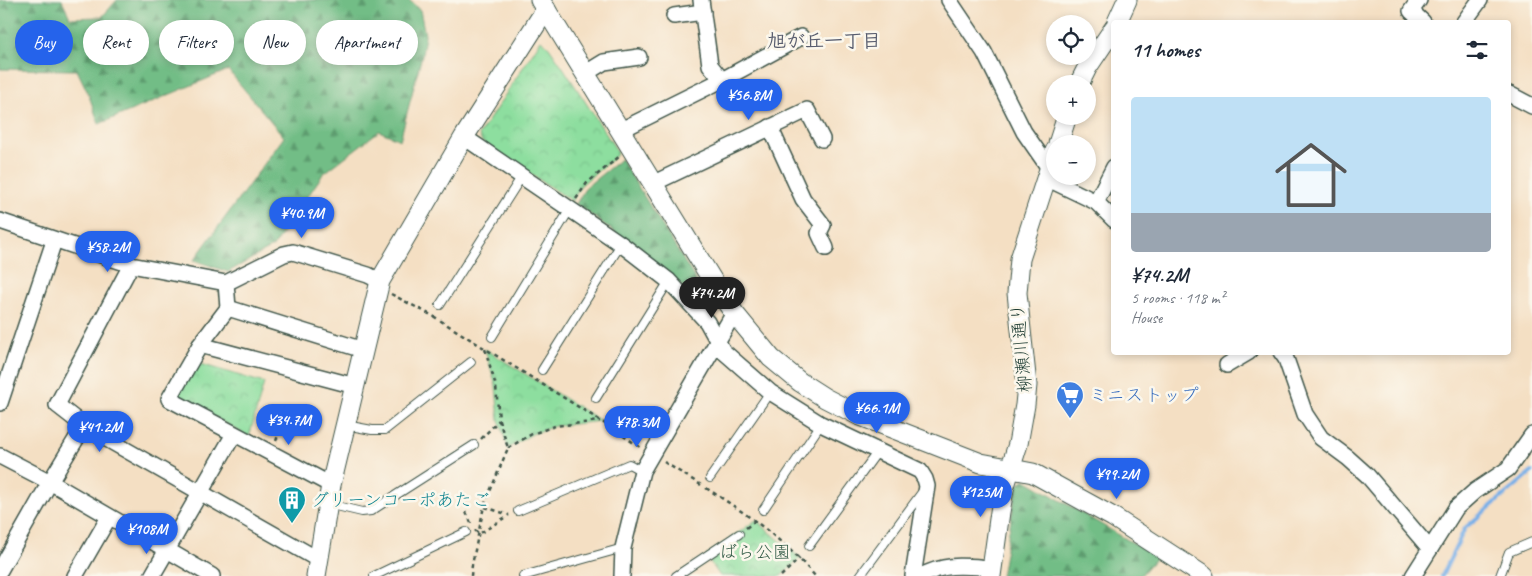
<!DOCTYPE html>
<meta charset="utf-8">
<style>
body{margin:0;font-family:Caveat,"Klee One",sans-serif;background:#f2f2f3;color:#1f2937;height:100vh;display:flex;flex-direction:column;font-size:19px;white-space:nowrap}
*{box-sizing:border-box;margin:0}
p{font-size:16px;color:#747a83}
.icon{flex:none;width:28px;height:28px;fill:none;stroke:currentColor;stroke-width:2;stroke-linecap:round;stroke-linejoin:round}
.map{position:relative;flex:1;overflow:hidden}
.drawer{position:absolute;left:1111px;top:20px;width:400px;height:335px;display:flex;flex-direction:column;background:#fff;border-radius:5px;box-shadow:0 2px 8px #0003}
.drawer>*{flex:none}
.top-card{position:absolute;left:15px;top:20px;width:475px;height:45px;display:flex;gap:10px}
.controls{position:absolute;left:1046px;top:15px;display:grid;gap:10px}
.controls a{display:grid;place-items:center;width:50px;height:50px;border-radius:50%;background:#fff;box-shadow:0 2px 8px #0003;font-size:25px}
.price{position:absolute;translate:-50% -42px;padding:0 11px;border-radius:18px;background:#2563eb;color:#fff;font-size:16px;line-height:32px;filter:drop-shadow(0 1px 2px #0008)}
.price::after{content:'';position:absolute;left:50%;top:30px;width:15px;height:11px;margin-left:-8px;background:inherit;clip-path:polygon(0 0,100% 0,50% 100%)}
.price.selected{background:#222;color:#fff}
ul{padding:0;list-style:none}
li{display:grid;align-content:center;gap:10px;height:265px;padding:0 20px}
li span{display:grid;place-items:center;height:155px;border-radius:5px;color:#555}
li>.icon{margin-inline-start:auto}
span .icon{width:90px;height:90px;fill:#fffc;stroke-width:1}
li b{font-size:21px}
h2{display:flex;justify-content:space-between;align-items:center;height:60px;padding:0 20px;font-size:21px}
.tag{padding:0 18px;border-radius:22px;background:#fff;box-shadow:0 2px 8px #0003;font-size:18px;line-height:45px}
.tag.selected{background:#2563eb;color:#fff}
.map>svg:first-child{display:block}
.forest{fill:url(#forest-firs);stroke:#487d5d}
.park{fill:url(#park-crowns);stroke:#568e6a}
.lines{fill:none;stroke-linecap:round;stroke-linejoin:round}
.stream{stroke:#79b0e8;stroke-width:4}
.service-casing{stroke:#3f5549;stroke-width:10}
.minor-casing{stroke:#3f5549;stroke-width:18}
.tertiary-casing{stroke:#3f5549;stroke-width:21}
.path{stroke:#3f5549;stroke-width:2.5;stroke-dasharray:4 4;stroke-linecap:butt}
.service{stroke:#fff;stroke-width:8}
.minor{stroke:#fff;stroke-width:15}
.tertiary{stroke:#fff;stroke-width:19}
.labels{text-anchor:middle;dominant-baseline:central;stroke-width:5;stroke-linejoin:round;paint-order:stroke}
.street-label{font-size:18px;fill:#1f3d34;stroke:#fbf7ec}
.shop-label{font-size:18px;fill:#366cbe;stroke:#fbf7ec;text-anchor:start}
.culture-label{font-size:18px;fill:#0d838f;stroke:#fbf7ec;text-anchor:start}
.park-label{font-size:18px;fill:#355d49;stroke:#fbf7ec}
.neighbourhood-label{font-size:19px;font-weight:bold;fill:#595e6f;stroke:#fbf7ec}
</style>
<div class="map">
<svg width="1532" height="576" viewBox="0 0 1532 576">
<defs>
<pattern id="forest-firs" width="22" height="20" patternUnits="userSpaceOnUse" patternTransform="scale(1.25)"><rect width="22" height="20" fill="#72bd86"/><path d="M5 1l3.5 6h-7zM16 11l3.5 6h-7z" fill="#5d9b6e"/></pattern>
<pattern id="park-crowns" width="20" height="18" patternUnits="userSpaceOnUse" patternTransform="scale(1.25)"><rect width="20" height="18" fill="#8dde9f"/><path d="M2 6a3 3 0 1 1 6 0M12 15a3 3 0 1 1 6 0" fill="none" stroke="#79bf8a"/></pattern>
</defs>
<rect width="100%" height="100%" fill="#fbf7ec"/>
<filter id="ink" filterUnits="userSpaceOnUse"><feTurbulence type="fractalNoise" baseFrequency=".02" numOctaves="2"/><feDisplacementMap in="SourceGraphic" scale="10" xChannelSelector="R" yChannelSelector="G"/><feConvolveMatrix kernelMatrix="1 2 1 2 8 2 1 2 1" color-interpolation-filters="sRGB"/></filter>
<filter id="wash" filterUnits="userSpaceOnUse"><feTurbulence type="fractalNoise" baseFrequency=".0096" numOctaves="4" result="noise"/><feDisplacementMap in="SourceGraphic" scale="20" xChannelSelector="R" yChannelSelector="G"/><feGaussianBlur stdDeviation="1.12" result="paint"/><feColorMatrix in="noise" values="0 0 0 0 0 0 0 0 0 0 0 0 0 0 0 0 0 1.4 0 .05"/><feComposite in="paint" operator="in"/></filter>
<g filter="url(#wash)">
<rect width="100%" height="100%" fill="#f4dfc3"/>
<g class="forest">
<polygon points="0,0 62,0 70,18 102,17 117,0 409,0 420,10 425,35 422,55 400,140 379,131 323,174 274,246 228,272 194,260 284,137 228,70 99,124 88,93 77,70 0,69"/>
<path d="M621,159L715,311V315L711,317C674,272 623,239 576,204L586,187Z"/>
<polygon points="1024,479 1155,556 1156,558 1140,576 1001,576 1017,486"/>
</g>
<g class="park">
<polygon points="541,40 549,47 564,69 617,151 616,156 581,185 572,201 482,142 479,135"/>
<polygon points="485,349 601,421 555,426 532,434 508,448 499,420 496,386"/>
<polygon points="194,362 264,383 249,437 179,397 177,391"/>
<polygon points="756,520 800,558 781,576 720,576 706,556"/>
</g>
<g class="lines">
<polyline class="stream" points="1442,576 1465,528 1532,472"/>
</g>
</g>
<g filter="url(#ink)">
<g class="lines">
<g class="service-casing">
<g id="service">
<polyline points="440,305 522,176"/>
<polyline points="492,337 570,209"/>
<polyline points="542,370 621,244"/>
<polyline points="596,398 669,281"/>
<polyline points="345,425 372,430 385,430 471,362"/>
<polyline points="710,478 770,392"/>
<polyline points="328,504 362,512 371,511 474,445"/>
<polyline points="763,510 821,424"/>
<polyline points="518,511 629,464 642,471"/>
<polyline points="809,546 878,451"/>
<polyline points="374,576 466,532"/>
<polyline points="523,576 623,548"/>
<polyline points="676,576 739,534"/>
<polyline points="860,576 923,491"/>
<polyline points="1500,576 1509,552 1532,542"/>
</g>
</g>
<g class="minor-casing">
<g id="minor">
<polyline points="701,0 710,65 722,80"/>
<polyline points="949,0 984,52 1024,132 1049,168"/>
<polyline points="1419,0 1411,11 1423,22"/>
<polyline points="674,16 703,12"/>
<polyline points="1464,22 1480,0"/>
<polyline points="586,73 604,62 639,57"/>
<polyline points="1509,94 1532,106"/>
<polyline points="770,127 803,199 823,225 819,233 826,248"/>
<polyline points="621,130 722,80 801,37"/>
<polyline points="464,137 621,244 669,281 707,322 723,351 770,392 821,424 920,471 925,479 927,486 913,576"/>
<polyline points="1046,178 1096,202 1114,220"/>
<polyline points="654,183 807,110 822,139"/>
<polyline points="1096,202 1114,167"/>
<polyline points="0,221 131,265 226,283 284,254 293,252 368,275 380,281"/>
<polyline points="131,265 57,405 84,426 319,560"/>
<polyline points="226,283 228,308 200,345 169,399 331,485"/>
<polyline points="228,308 363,350"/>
<polyline points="200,345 355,386"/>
<polyline points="1281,352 1286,359 1305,414 1321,438 1348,458 1367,475 1430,549"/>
<polyline points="1227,365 1249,352"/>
<polyline points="0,403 54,241"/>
<polyline points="0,456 50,482 212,576"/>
<polyline points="0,570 50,482 84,426"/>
<polyline points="75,576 109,517"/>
<polyline points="152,576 234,434"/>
<polyline points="622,576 623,548 642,471 734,313"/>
<path d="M921,576C946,563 963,566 991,568"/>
<polyline points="1413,576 1456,508 1475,491 1508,469 1532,435"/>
</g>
</g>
<g class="tertiary-casing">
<g id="tertiary">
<polyline points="540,0 719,291 734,313 771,358 800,382 825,398 858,415 981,463 1033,473 1113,517 1204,576"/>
<polyline points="1117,22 1127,0"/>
<polyline points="1079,84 1087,68 1114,28"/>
<polyline points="1058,144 1067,116"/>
<polyline points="316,576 331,485 380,281 464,137 546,9"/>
<polyline points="991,576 1000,512 1004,489 1018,444 1025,405 1027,385 1017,293 1020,259 1055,151"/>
</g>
</g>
<g class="path">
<polyline points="576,199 587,183 620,156"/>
<polyline points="391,294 433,316 601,421 640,447"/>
<polyline points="481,439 499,420"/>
<polyline points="276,441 283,422"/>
<polyline points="508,448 532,434 555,426 600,421"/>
<polyline points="664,462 701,485"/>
<path d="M706,488C747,514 783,539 815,576"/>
<polyline points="485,507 509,515"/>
<polyline points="466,512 471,523"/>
<polyline points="746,528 755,521"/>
<polyline points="475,530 479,534 509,515"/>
<polyline points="471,576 472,565 484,506 508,448 499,420 496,386 485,349"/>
<polyline points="781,576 800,558"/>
</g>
<use href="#service" class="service"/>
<use href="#minor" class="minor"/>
<use href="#tertiary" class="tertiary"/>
</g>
</g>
<defs>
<g id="supermarket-pin" transform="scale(1.4375)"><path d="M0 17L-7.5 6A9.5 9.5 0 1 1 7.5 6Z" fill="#3f7fe0" stroke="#fbf7ec"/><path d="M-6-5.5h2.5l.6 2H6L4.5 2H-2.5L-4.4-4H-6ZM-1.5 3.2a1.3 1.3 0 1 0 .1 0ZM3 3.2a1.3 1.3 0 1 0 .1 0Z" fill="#fff"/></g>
<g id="building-pin" transform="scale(1.4375)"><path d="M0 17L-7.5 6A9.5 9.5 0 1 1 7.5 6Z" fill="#0f9aa8" stroke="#fbf7ec"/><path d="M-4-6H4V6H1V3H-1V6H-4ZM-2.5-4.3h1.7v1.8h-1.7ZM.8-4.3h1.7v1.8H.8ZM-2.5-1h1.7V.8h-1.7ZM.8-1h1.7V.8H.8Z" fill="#fff"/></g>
</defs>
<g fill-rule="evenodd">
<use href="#supermarket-pin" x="1070" y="395"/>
<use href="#building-pin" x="292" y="500"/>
</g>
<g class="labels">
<g class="street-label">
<text transform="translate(1021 348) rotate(-95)">柳瀬川通り</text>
</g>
<g class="shop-label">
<text x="1089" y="395">ミニストップ</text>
</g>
<g class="culture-label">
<text x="311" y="500">グリーンコーポあたご</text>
</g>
<g class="park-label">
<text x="755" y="552">ばら公園</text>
</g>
<g class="neighbourhood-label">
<text x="824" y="41">旭が丘一丁目</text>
</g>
</g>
</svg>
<div class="controls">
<a><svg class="icon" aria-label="locate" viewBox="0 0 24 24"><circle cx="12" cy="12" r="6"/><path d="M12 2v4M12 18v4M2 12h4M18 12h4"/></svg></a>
<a>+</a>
<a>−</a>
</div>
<b class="price" style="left:749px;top:121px">¥56.8M</b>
<b class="price" style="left:302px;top:239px">¥40.9M</b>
<b class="price" style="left:108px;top:273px">¥58.2M</b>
<b class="price selected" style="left:712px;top:319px">¥74.2M</b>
<b class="price" style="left:877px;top:434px">¥66.1M</b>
<b class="price" style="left:289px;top:446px">¥34.7M</b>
<b class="price" style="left:637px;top:448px">¥78.3M</b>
<b class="price" style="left:100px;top:453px">¥41.2M</b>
<b class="price" style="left:1117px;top:500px">¥99.2M</b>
<b class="price" style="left:981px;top:518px">¥125M</b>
<b class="price" style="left:147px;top:555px">¥108M</b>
<div class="top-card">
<a class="tag selected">Buy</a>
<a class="tag">Rent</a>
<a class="tag">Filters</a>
<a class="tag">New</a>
<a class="tag">Apartment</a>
</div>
<section class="drawer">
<h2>11 homes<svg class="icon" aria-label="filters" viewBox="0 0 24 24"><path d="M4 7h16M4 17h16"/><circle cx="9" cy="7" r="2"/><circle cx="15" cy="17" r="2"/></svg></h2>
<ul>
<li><span style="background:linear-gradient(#bfe0f5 75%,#9aa5b1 0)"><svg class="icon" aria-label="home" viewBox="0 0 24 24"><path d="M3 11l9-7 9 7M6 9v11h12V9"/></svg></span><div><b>¥74.2M</b><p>5 rooms · 118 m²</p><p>House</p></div></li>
</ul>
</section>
</div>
